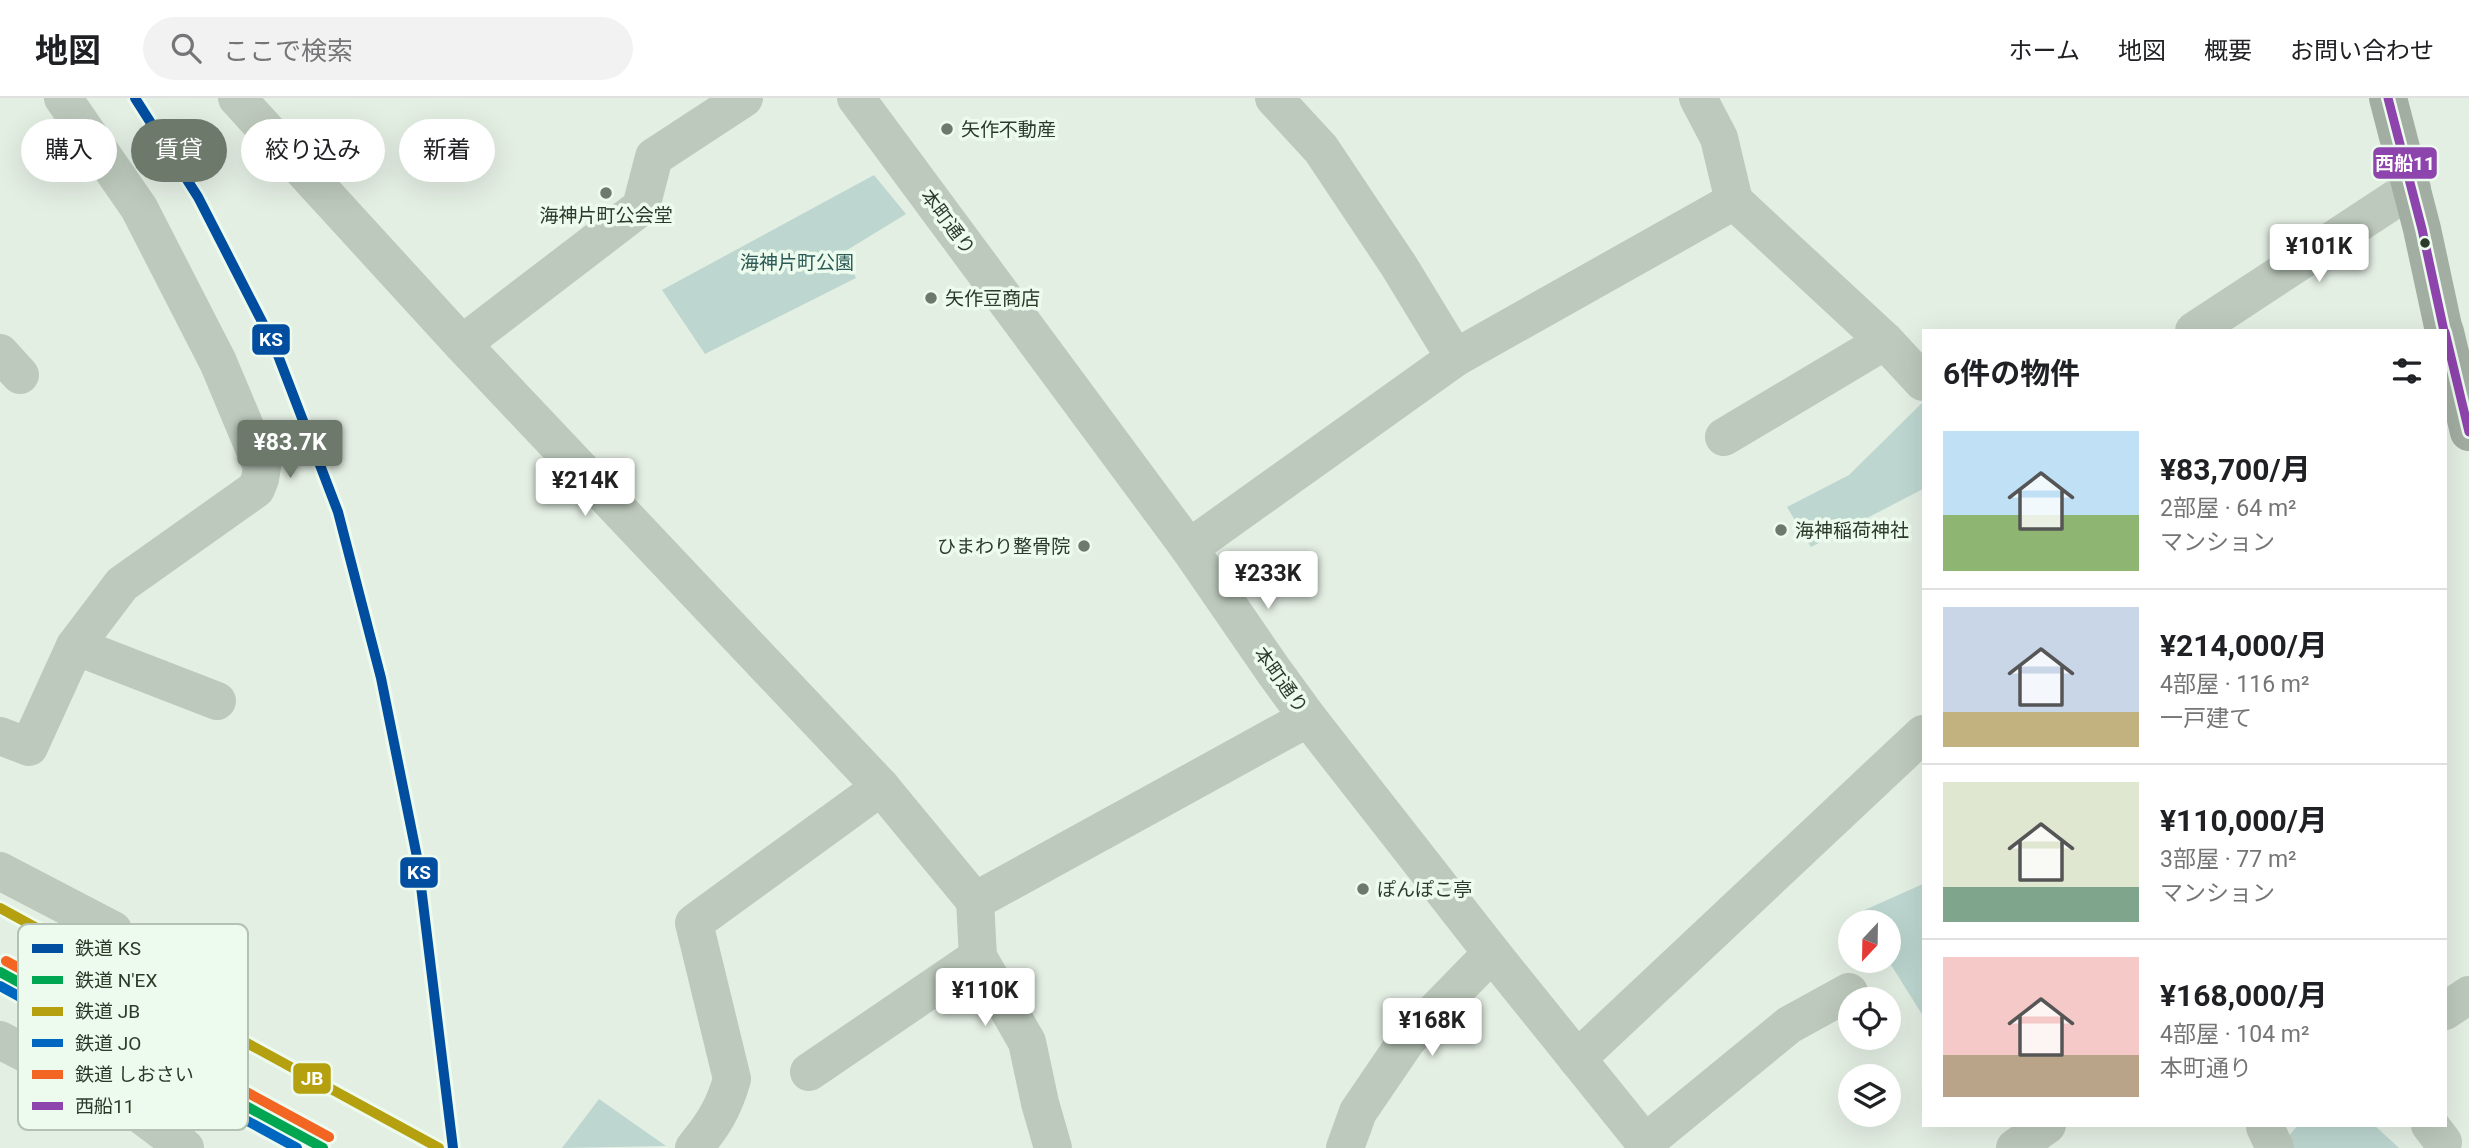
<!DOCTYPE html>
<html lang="ja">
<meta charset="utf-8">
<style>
body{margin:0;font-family:Roboto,"Noto Sans JP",sans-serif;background:#f2f2f2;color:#202124;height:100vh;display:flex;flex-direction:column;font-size:26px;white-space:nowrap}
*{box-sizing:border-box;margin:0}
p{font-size:23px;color:#757577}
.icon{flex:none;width:38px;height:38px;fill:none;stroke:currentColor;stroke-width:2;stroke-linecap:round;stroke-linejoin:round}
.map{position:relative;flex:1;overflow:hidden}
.panel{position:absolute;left:1922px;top:231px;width:525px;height:798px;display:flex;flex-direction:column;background:#fff;border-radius:0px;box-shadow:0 7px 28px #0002}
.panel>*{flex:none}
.guide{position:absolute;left:21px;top:21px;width:665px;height:63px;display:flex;gap:14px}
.needle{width:46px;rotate:202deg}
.fabs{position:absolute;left:1838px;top:812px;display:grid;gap:14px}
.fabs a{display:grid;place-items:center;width:63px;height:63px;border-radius:50%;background:#fff;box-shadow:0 7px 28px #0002;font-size:35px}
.price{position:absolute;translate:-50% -60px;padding:0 16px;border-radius:7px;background:#fff;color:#222;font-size:23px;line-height:46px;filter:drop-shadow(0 2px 4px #0008)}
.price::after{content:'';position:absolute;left:50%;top:42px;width:21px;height:16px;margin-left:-10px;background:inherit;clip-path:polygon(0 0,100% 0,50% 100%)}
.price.selected{background:#6c796b;color:#fff}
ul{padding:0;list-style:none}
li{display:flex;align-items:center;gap:21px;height:175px;padding:0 21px}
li+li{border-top:2px solid #e0e0e0}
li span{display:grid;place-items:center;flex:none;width:196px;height:140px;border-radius:0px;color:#555}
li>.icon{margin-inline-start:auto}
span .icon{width:84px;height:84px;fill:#fffc;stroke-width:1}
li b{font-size:30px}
h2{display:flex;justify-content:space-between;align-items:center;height:84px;padding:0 21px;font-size:30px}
.pill{padding:0 24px;border-radius:32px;background:#fff;box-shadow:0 7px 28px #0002;font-size:24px;line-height:63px}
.pill.selected{background:#6c796b;color:#fff}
header{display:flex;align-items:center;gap:42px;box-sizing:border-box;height:98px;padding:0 35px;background:#fff;border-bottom:2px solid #e0e0e0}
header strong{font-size:33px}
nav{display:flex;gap:38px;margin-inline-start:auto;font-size:24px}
.search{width:490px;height:63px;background:#f2f2f2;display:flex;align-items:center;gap:18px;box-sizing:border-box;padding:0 24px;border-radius:38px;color:#757577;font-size:26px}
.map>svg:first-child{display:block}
.green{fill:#bdd7d0}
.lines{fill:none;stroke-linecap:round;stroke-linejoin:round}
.minor{stroke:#bcc9bc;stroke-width:38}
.highway{stroke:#a3aea3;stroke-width:38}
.bus-1-casing{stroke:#ecfbed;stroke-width:14}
.bus-1{stroke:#8e44ad;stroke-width:9}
.rail-1-casing{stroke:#ecfbed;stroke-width:16}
.rail-2-casing{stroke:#ecfbed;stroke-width:16}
.rail-3-casing{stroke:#ecfbed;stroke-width:16}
.rail-4-casing{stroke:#ecfbed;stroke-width:16}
.rail-5-casing{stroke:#ecfbed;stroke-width:16}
.rail-1{stroke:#014ea0;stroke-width:10}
.rail-2{stroke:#00a651;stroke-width:10}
.rail-3{stroke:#b5a00f;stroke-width:10}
.rail-4{stroke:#0067c0;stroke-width:10}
.rail-5{stroke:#f26522;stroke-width:10}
.poi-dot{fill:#6c796b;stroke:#ecfbed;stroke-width:2.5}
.bus-dot{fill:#2c3a2a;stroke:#ecfbed;stroke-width:2.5}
.labels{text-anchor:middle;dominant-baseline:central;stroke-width:7;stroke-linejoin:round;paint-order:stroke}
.poi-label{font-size:19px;fill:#2c3a2a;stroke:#ecfbed;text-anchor:start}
.street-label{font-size:19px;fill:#2c3a2a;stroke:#ecfbed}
.park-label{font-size:19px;fill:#2c5a56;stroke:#ecfbed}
.key{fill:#ecfbed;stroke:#b2c1b2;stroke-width:2}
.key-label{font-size:19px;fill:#2c3a2a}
.line-badge{stroke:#ecfbed;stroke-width:2.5}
.badge-label{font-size:19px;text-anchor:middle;font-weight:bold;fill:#fff}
</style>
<header>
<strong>地図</strong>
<div class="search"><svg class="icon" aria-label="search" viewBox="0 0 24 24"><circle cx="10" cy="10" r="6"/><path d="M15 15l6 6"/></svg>ここで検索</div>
<nav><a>ホーム</a><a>地図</a><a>概要</a><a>お問い合わせ</a></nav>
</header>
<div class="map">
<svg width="2469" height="1050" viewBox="0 0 2469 1050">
<rect width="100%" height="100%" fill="#e4efe4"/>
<g class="green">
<polygon points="874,77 906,116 844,154 856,180 705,256 662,192"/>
<polygon points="1923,304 1923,391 1811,449 1787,409 1849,377"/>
<polygon points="1923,786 1923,918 1888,862 1888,824 1864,824 1858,815"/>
<polygon points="599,1001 666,1048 562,1050"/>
<polygon points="2298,1027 2374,1027 2399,1050 2291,1050 2287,1040"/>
</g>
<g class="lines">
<g class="minor">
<polyline points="237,0 462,246 881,689 975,803 978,859 1027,944 1040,1005 1053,1050"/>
<polyline points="856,0 1189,450 1273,572 1308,620 1492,855 1649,1050"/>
<polyline points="1274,0 1321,51 1399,168 1455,260"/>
<polyline points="1698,0 1719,40 1734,103 1885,243 1923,284"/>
<polyline points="2194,233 2412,90"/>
<polyline points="462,246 641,109 654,59 744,0"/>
<polyline points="0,255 20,277"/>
<polyline points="1724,339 1885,243"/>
<polyline points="1189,450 1455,260 1734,103"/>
<polyline points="75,548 217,603"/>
<polyline points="0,638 29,649 75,548 122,486 256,391 260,381 262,369 218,264 139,110 63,0"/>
<polyline points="0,773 113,832"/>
<polyline points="975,803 1308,620"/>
<polyline points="2445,913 2469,897"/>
<polyline points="0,942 136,1013 185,1050"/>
<polyline points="1577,961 1923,636"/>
<polyline points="809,974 978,859"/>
<polyline points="2430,1027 2443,1044"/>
<polyline points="2265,1029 2275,1050"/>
<polyline points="1645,1045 1789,927 1849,894"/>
<path d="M694,1050C713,1027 724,1010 732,981L694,825L881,689"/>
<polyline points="1345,1050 1358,1014 1407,942 1492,855"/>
<polyline points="2015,1050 2047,1027"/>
</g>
<g class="highway">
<polyline points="2388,0 2422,131 2444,233"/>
<polyline points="2445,234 2469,334"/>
</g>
<g class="bus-1-casing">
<g id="bus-1">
<polyline points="2388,0 2422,131 2444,233"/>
<polyline points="2445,234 2469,334"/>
</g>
</g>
<use href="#bus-1" class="bus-1"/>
<g class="rail-1-casing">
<polyline id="rail-1" points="135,0 198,99 274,247 338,414 381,580 418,764 453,1050"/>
</g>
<g class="rail-2-casing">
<polyline id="rail-2" points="0,874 323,1050"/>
</g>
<g class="rail-3-casing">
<polyline id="rail-3" points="0,810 439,1050"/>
</g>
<g class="rail-4-casing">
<polyline id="rail-4" points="0,888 297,1050"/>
</g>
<g class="rail-5-casing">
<polyline id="rail-5" points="6,863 329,1039"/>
</g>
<use href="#rail-1" class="rail-1"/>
<use href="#rail-2" class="rail-2"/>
<use href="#rail-3" class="rail-3"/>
<use href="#rail-4" class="rail-4"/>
<use href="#rail-5" class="rail-5"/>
</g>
<g class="poi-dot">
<circle cx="947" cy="31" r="7"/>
<circle cx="606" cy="95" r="7"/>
<circle cx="931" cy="200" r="7"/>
<circle cx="1781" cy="432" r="7"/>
<circle cx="1084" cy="448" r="7"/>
<circle cx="1363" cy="791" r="7"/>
</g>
<circle class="bus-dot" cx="2425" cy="145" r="6"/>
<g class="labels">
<g class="poi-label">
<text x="961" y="31">矢作不動産</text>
<text x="606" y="117" text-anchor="middle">海神片町公会堂</text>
<text x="945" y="200">矢作豆商店</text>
<text x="1795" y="432">海神稲荷神社</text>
<text x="1070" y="448" text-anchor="end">ひまわり整骨院</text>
<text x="1377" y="791">ぽんぽこ亭</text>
</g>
<g class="street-label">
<text transform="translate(948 124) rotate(53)">本町通り</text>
<text transform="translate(1281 582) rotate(54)">本町通り</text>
</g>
<g class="park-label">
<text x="797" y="164">海神片町公園</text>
</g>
</g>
<rect x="18" y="826" width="230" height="206" rx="10" class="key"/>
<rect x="32" y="846" width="31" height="9" fill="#014ea0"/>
<rect x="32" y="878" width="31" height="8" fill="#00a651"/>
<rect x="32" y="909" width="31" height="9" fill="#b5a00f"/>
<rect x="32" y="941" width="31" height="8" fill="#0067c0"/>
<rect x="32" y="972" width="31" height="9" fill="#f26522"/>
<rect x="32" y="1004" width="31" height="8" fill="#8e44ad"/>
<g class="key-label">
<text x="75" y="857">鉄道 KS</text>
<text x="75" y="889">鉄道 N'EX</text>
<text x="75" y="920">鉄道 JB</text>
<text x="75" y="952">鉄道 JO</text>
<text x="75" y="983">鉄道 しおさい</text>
<text x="75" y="1015">西船11</text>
</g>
<g class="line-badge">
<rect x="2372" y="48" width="66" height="34" rx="7" fill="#8e44ad"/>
<rect x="251" y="225" width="40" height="33" rx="7" fill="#014ea0"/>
<rect x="399" y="758" width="40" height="33" rx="7" fill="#014ea0"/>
<rect x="292" y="964" width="40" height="33" rx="7" fill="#b5a00f"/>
</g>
<g class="badge-label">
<text x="2405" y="72">西船11</text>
<text x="271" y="248">KS</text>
<text x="419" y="781">KS</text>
<text x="312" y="987">JB</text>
</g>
</svg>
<div class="fabs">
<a><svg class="needle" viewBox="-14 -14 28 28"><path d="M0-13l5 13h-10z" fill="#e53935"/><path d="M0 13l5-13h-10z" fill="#757577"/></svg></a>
<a><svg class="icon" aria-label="locate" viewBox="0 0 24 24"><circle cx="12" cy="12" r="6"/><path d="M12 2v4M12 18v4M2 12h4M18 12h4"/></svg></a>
<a><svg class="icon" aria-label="layers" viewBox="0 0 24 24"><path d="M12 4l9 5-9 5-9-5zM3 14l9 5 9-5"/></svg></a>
</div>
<b class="price" style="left:2319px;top:186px">¥101K</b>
<b class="price selected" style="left:290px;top:382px">¥83.7K</b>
<b class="price" style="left:585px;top:420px">¥214K</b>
<b class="price" style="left:1268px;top:513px">¥233K</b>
<b class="price" style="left:985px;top:930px">¥110K</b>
<b class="price" style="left:1432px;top:960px">¥168K</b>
<div class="guide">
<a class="pill">購入</a>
<a class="pill selected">賃貸</a>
<a class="pill">絞り込み</a>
<a class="pill">新着</a>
</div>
<section class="panel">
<h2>6件の物件<svg class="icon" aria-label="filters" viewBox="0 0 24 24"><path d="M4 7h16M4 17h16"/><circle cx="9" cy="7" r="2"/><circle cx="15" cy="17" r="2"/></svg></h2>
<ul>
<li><span style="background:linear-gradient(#bfe0f5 60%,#8fb573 0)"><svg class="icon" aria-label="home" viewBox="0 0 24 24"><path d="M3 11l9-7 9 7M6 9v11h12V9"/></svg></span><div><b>¥83,700/月</b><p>2部屋 · 64 m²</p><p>マンション</p></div></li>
<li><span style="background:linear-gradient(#c9d6e8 75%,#c2b280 0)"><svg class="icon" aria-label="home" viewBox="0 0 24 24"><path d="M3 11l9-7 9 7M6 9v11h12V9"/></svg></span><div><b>¥214,000/月</b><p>4部屋 · 116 m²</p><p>一戸建て</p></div></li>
<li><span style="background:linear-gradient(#dfe7d0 75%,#7fa58c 0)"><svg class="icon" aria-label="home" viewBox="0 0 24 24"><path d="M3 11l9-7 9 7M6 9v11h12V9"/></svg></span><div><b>¥110,000/月</b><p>3部屋 · 77 m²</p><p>マンション</p></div></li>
<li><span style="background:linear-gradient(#f6c9c9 70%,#b9a48a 0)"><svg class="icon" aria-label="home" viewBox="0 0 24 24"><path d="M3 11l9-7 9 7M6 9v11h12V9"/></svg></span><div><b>¥168,000/月</b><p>4部屋 · 104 m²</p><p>本町通り</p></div></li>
</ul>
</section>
</div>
